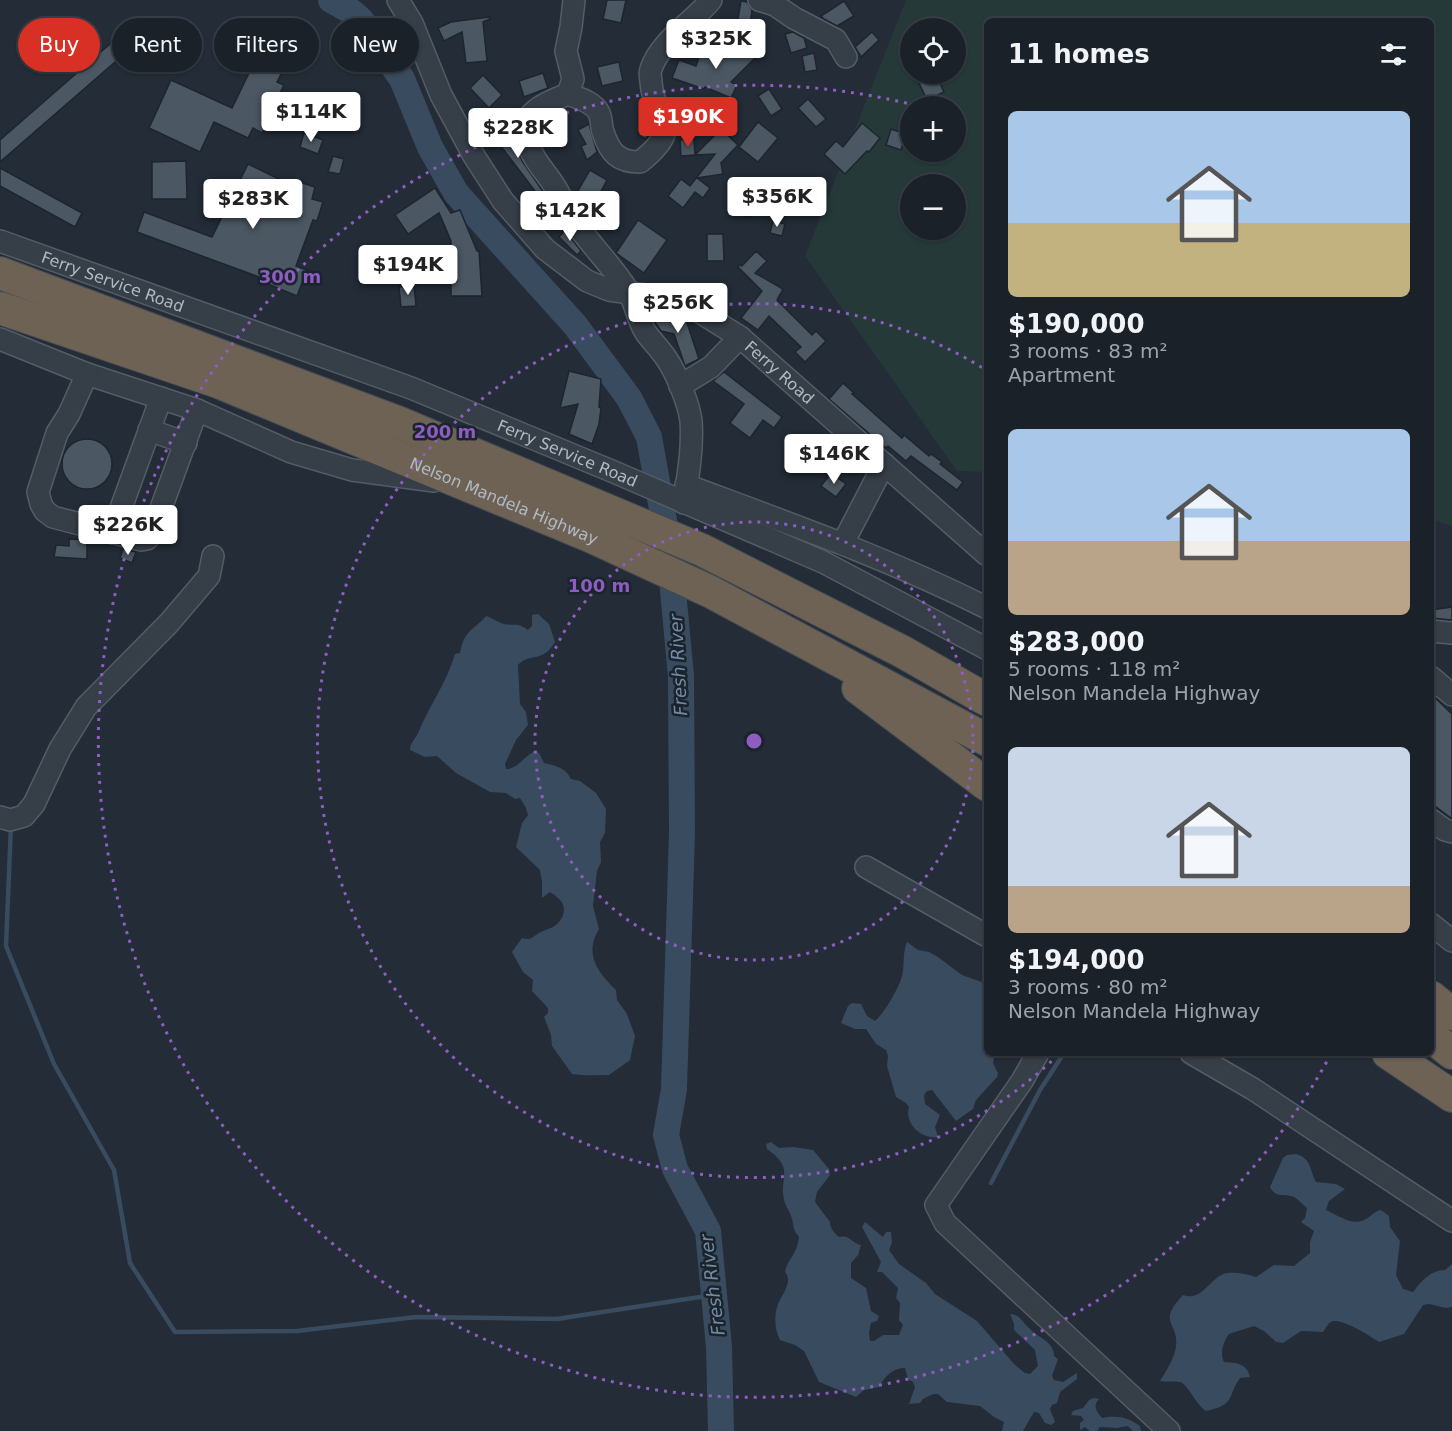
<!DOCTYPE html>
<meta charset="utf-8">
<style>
body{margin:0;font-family:"DejaVu Sans",sans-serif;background:#232931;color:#f1f3f6;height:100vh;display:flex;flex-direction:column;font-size:22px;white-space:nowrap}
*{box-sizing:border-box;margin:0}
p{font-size:20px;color:#9fa3a8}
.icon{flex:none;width:33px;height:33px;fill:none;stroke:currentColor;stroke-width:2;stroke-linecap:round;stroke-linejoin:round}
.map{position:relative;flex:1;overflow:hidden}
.sheet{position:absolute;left:984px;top:18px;width:450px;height:1038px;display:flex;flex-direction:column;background:#1a2129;border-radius:9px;box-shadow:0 2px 4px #0004,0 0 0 2px #383e46}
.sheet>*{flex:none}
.banner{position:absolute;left:18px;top:18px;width:570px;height:54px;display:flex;gap:12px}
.buttons{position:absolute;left:900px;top:18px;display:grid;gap:12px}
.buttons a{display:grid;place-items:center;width:66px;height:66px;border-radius:50%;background:#1a2129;box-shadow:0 2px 4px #0004,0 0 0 2px #383e46;font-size:30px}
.price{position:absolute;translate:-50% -51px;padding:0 14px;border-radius:6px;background:#fff;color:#222;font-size:20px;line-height:39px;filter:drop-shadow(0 2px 3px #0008)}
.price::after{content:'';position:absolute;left:50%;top:36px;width:18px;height:14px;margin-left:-9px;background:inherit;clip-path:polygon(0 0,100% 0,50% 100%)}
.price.selected{background:#d93025;color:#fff}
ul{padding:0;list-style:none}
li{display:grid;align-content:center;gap:12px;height:318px;padding:0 24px}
li span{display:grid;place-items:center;height:186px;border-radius:9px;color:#555}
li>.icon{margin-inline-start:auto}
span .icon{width:108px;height:108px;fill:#fffc;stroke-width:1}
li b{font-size:26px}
h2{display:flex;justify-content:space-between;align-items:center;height:72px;padding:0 24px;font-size:26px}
.chip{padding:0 21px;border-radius:27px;background:#1a2129;box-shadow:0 2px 4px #0004,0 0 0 2px #383e46;font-size:21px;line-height:54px}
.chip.selected{background:#d93025;color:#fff}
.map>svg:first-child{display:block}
.green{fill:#253939;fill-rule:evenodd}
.water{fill:#394b5f}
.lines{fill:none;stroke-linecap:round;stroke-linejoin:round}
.stream{stroke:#394b5f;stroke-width:4.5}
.river{stroke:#394b5f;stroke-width:26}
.building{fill:#4b5762;stroke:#1d252e;stroke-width:1.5}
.minor-casing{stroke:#545c65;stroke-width:24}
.highway-casing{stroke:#414952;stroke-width:34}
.minor{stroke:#363e47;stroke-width:21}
.highway{stroke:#6d6254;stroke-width:32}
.ring{fill:none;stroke:#8e5dc1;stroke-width:3;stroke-dasharray:3 6}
.labels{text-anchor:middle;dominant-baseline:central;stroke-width:5;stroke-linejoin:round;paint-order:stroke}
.street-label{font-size:16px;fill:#b1b9c4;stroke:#1b232c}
.water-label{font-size:18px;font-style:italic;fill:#738ba5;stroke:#1b232c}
.centre{fill:#8e5dc1;stroke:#1b232c;stroke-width:3}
.ring-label{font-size:18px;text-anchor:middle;font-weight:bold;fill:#8e5dc1;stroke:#1b232c;stroke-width:5;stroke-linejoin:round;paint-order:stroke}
</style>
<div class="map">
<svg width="1452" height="1431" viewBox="0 0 1452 1431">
<rect width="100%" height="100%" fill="#232c37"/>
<path class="green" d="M906,0H1452V526L1431,519V21H987V472L957,471L805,256ZM910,28H956V74H910ZM910,106H956V152H910ZM910,184H956V230H910Z"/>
<g class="water">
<path d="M538,614L549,624L555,642C542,664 530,652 518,665L520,704L526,712L528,725L516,740L505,764L506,769C518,769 524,756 535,751L539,753L544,763C556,766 565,767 571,779L580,781L596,793L606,809L605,833L600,842L601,862L597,871L593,906L599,929C584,954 597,972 616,990L617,1000L627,1014L635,1036L630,1060L609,1075C597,1075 585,1076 572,1074L552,1046L551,1035L544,1017L548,1013V1008L532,991L533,980L523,972L512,952L522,938C531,941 532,937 539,933C544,930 549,929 553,927C563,921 569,907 558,898C556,896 553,894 550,892L542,898V881L540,870L516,847L522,823L528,815L526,808L520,798L515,799L506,793L490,792L456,773L437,756L425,757L410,750C410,743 415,739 418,733C429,706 447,682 455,654L460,653C464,630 473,631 486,616C493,618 499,623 504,624C516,626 517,622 528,630L532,626V615Z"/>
<path d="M907,942L918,950L929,952L938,957L962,975L987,984V1053H995L993,1063L998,1073L997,1077L976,1100L973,1109L956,1121L932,1090L927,1091L924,1095L925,1104L940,1115L935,1127L938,1137C922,1140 904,1124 909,1107L906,1103L896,1097L887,1066L888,1056L886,1050L876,1044L866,1029H855L841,1023L848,1006L852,1003L861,1004L867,1016L875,1021C884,1014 900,986 902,976C905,963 902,955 907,942Z"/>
<path d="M771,1142L779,1148L793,1147L813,1150L829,1169L830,1175L817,1192L815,1202L830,1222C830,1228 834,1233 839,1237C849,1234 852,1243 861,1245L858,1255L851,1263V1278L866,1288L871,1311L879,1316L877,1321L871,1323L869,1333L870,1341H874L883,1335H899L903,1325L899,1320L900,1303L896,1298L898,1288L882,1272H877L881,1262L862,1227L865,1222L883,1237L886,1232H891L892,1242L889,1250L899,1264L926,1283L935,1294L977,1321L1014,1364L1025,1373L1030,1374L1038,1366L1035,1350L1014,1330V1324L1010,1314C1020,1314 1022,1322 1029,1328C1038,1338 1054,1341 1054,1356L1058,1359L1052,1376L1054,1380L1063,1382L1077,1373V1379L1060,1392L1057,1403L1052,1405L1050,1409L1055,1422L1051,1425L1045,1423L1039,1413L1034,1412L1023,1431H1002L1004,1422L994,1417L980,1406L947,1402L938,1394H933L923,1399L920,1403L909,1404L915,1387L913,1382L908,1379L905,1368C894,1367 884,1377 879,1387L864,1390L856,1397L819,1382L804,1351L795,1345L780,1340C775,1330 774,1318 777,1307C780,1296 794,1283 785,1272C788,1258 797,1255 799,1237C791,1226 795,1227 791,1216C790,1211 786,1207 785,1203C777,1178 797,1170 767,1149L766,1144Z"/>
<path d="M1296,1154C1312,1159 1309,1169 1316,1182L1336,1184L1345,1189L1329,1201L1326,1210C1337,1215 1352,1226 1364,1220C1371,1217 1374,1211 1381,1210L1389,1216L1390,1227L1400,1241L1396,1275L1403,1289L1413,1292C1421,1281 1431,1270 1445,1270L1452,1264V1307L1446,1308L1429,1304L1423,1305L1404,1334L1379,1342C1370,1336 1345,1320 1334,1321C1328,1322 1326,1328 1323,1332L1301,1331L1283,1343L1276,1342L1264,1331L1254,1326L1229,1334C1224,1341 1219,1353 1224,1362C1236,1363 1247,1363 1250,1377L1240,1378C1227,1396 1236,1405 1206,1411C1196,1405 1188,1384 1180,1382C1174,1381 1167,1382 1160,1381C1166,1371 1174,1359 1176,1347C1179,1321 1156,1324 1183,1295C1204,1302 1210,1275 1228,1273C1237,1272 1247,1274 1256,1277L1274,1265L1294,1266L1310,1253V1242L1314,1231L1301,1222L1305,1218L1307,1208C1303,1205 1298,1199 1294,1197C1284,1193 1276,1199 1270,1187L1283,1158L1287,1155Z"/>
<path d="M1094,1398L1099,1399C1092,1406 1097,1412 1102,1418C1117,1415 1128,1417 1140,1426L1141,1431H1133L1128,1426L1117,1428L1100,1427L1097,1431H1090L1085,1427L1080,1430V1423L1084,1420L1081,1416L1071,1415L1073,1411L1083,1408L1089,1400Z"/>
</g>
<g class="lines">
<g class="stream">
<polyline points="11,825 6,946 54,1064 114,1170 130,1263 175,1332 297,1331 416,1317 557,1319 713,1295"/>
<polyline points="991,1183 1040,1090 1064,1053"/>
</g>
<polyline class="river" points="331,0 352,12 361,20 402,79 430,147 456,193 575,325 629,398 649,437 669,548 681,676 682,833 674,1089 666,1135 675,1169 708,1231 719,1347 721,1431"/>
</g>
<g class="building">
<polygon points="607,0 626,0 621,23 603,19"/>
<polygon points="741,1 747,2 752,10 750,26 737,24"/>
<polygon points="844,1 854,16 837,26 824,19 821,16"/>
<polygon points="489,17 490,19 483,22 487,61 466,63 462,32 444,41 438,28 451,22"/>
<polygon points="793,32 804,38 807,48 791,53 785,34"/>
<polygon points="872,32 879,40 861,57 855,47"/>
<polygon points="118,37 130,49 0,162 0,140"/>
<polygon points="749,44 759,54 731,82 737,85 731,98 705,87 704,89 672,78 679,60 696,66 702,48 727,56 734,49 739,54"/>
<polygon points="814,53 817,70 805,72 802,56"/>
<polygon points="267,58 284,68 277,82 284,85 275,103 279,104 267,128 265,127 262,133 253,128 248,138 214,122 200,152 149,128 171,80 232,108 251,69 260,73"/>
<polygon points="619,62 623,81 602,86 597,67"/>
<polygon points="543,73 548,88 524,97 519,81"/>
<polygon points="483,75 502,95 489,108 470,88"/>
<polygon points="936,75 944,92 927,100 919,83"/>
<polygon points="769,89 782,109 771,116 758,96"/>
<polygon points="808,99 826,119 816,127 798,108"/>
<polygon points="758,122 778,138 758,162 739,147"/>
<polygon points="862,123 880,138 869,152 867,151 845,174 824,154 836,141 843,147"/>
<polygon points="589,124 597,152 587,160 581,146 586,144 578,130"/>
<polygon points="644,124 651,129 646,139 638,135"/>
<polygon points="721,129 738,145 721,163 723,174 697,178 710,188 703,198 695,192 683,208 668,196 681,179 690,186 715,154 695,155"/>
<polygon points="891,129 906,134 901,150 886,145"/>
<polygon points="511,130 514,135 522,161 544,193 541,192 538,195 497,141"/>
<polygon points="304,133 323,140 318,154 300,147"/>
<polygon points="694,139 695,155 681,156 680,140"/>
<polygon points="333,156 344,159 340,174 328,172"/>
<polygon points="186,161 187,199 152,199 152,162"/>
<polygon points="248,164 297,188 299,182 315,187 312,199 323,202 317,221 313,220 296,266 307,270 297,296 258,280 259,277 137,232 144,212 212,237"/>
<polygon points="0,168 82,213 75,227 0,186"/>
<polygon points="590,170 607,180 591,210 578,202 575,196"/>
<polygon points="435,188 451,213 460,210 477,251 479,251 482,296 451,296 451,241 439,213 408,234 395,215"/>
<polygon points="740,200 755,204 750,217 736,213"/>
<polygon points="597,203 613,213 602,230 591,223 588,218"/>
<polygon points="638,220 667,240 644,273 616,253"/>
<polygon points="773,221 785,224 782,236 770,233"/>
<polygon points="565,230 581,251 577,255 559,237"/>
<polygon points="707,234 723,234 724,261 707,261"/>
<polygon points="756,251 767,261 755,273 783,289 777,300 812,335 816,331 826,341 805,362 795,352 801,347 769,316 758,330 741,318 762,291 738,267 739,265 742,266"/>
<polygon points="414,285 416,306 401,307 399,287"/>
<polygon points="651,309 686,320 699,359 685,366 674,334 661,331 652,318"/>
<polygon points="569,371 601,379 599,407 601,408 599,424 592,444 569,434 578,404 560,408"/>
<polygon points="724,372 782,417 774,428 763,420 750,438 730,423 744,404 713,381"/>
<polygon points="843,383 854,393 852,394 902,438 904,435 929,456 931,454 942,462 940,464 963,482 957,490 911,456 906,461 888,446 886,448 829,399"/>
<circle cx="87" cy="464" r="25"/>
<polygon points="831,473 846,484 836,497 821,486"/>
<polygon points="69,539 87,540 87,559 54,557 56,545 69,546"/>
<polygon points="123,549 136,552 132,563 120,558"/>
<polygon points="1452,607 1452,620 1431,618 1431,610"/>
<polygon points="1431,694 1452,714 1452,819 1431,803"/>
</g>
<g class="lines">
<g class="minor-casing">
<g id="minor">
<path id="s1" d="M398,0L412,23L441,95L474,156L503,201L545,249L587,281L609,290L658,297L698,311L740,337L987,555"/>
<polyline points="759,0 775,5 794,18 836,40 846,57"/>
<polyline points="568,94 573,79 566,51 571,27 574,0"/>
<path id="s2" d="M0,241L411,388L614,472L823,562L987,649"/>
<polyline points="0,339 87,374 197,410 291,452 352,470 434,481"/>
<polyline points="87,374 69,414 57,433 38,492 41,504 45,511 53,517 141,540 147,539 152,533 197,410"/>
<polyline points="680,386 711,367 740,337"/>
<polyline points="149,430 186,443"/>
<path d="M686,485C788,523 890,559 987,608"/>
<path d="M684,503C688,476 693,448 691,421C689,404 676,372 666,358C660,349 652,341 646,333C637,320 636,303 628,291C613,266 591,246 575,222C568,212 563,201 557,190C545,169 528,158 526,130C524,110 553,100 568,94C578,98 594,102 599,113C602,119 601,127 603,132C610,153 618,162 640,162C686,125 654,124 651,82C651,78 649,73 651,69C661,40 693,22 711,0"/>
<polyline points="112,533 161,398"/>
<polyline points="843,543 884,464"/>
<polyline points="1431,631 1452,633"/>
<polyline points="1431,677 1452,695"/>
<polyline points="0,817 10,820 24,816 34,804 60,749 86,707 169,623 209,576 213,556"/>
<polyline points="1431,820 1445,830 1452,832"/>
<polyline points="866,867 987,936"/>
<polyline points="1431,924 1452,941"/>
<polyline points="1038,1053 1022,1081 936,1205 945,1223 1169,1431"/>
<polyline points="1191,1053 1253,1089 1452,1221"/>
</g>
</g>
<g class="highway-casing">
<g id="highway">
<polyline points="0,273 400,423 702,550 903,652 987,700"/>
<path id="s3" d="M0,308L218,382L592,537L711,592L987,740"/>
<polyline points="858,688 987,785"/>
<polyline points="1431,997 1452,1014"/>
<polyline points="1431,1036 1452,1053"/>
<polyline points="1388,1053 1452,1096"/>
</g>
</g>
<use href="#minor" class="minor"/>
<use href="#highway" class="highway"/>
</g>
<g class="ring">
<circle cx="754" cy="741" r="219"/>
<path d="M1058 1055A437 437 0 1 1 986 370"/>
<path d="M1331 1054A656 656 0 1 1 918 106"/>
</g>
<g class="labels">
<g class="street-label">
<text stroke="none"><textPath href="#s2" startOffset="120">Ferry Service Road</textPath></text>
<text stroke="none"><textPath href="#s1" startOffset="562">Ferry Road</textPath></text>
<text stroke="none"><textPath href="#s2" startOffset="606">Ferry Service Road</textPath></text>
<text stroke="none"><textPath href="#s3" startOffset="540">Nelson Mandela Highway</textPath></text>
</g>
<g class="water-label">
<text transform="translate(678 665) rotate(-93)">Fresh River</text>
<text transform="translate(712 1285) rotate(-97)">Fresh River</text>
</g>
</g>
<circle cx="754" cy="741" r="9" class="centre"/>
<g class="ring-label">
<text x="290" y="283">300 m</text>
<text x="445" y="438">200 m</text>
<text x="599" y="592">100 m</text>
</g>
</svg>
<div class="buttons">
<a><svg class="icon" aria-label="locate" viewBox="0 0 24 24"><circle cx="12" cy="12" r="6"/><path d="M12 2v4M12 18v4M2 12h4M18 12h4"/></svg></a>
<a>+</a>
<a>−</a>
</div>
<b class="price" style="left:716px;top:70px">$325K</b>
<b class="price" style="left:311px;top:143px">$114K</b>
<b class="price selected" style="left:688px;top:148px">$190K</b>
<b class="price" style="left:518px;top:159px">$228K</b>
<b class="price" style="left:777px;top:228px">$356K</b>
<b class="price" style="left:253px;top:230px">$283K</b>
<b class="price" style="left:570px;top:242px">$142K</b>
<b class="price" style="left:408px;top:296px">$194K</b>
<b class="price" style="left:678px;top:334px">$256K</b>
<b class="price" style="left:834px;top:485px">$146K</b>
<b class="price" style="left:128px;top:556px">$226K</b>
<div class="banner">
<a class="chip selected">Buy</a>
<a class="chip">Rent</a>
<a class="chip">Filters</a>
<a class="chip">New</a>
</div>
<section class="sheet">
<h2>11 homes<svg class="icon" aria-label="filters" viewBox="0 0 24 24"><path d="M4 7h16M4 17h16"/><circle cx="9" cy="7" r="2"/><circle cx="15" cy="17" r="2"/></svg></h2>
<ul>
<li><span style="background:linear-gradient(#a9c7e8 60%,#c2b280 0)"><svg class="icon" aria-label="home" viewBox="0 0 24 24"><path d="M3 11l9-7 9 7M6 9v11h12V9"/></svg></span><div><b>$190,000</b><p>3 rooms · 83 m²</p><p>Apartment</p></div></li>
<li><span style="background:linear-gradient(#a9c7e8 60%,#b9a48a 0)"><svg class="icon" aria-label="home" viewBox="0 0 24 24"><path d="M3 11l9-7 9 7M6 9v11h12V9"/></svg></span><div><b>$283,000</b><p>5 rooms · 118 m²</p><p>Nelson Mandela Highway</p></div></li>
<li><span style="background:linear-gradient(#c9d6e8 75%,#b9a48a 0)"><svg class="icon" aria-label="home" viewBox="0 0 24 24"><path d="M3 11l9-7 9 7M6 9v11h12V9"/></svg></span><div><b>$194,000</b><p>3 rooms · 80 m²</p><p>Nelson Mandela Highway</p></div></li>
</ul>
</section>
</div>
